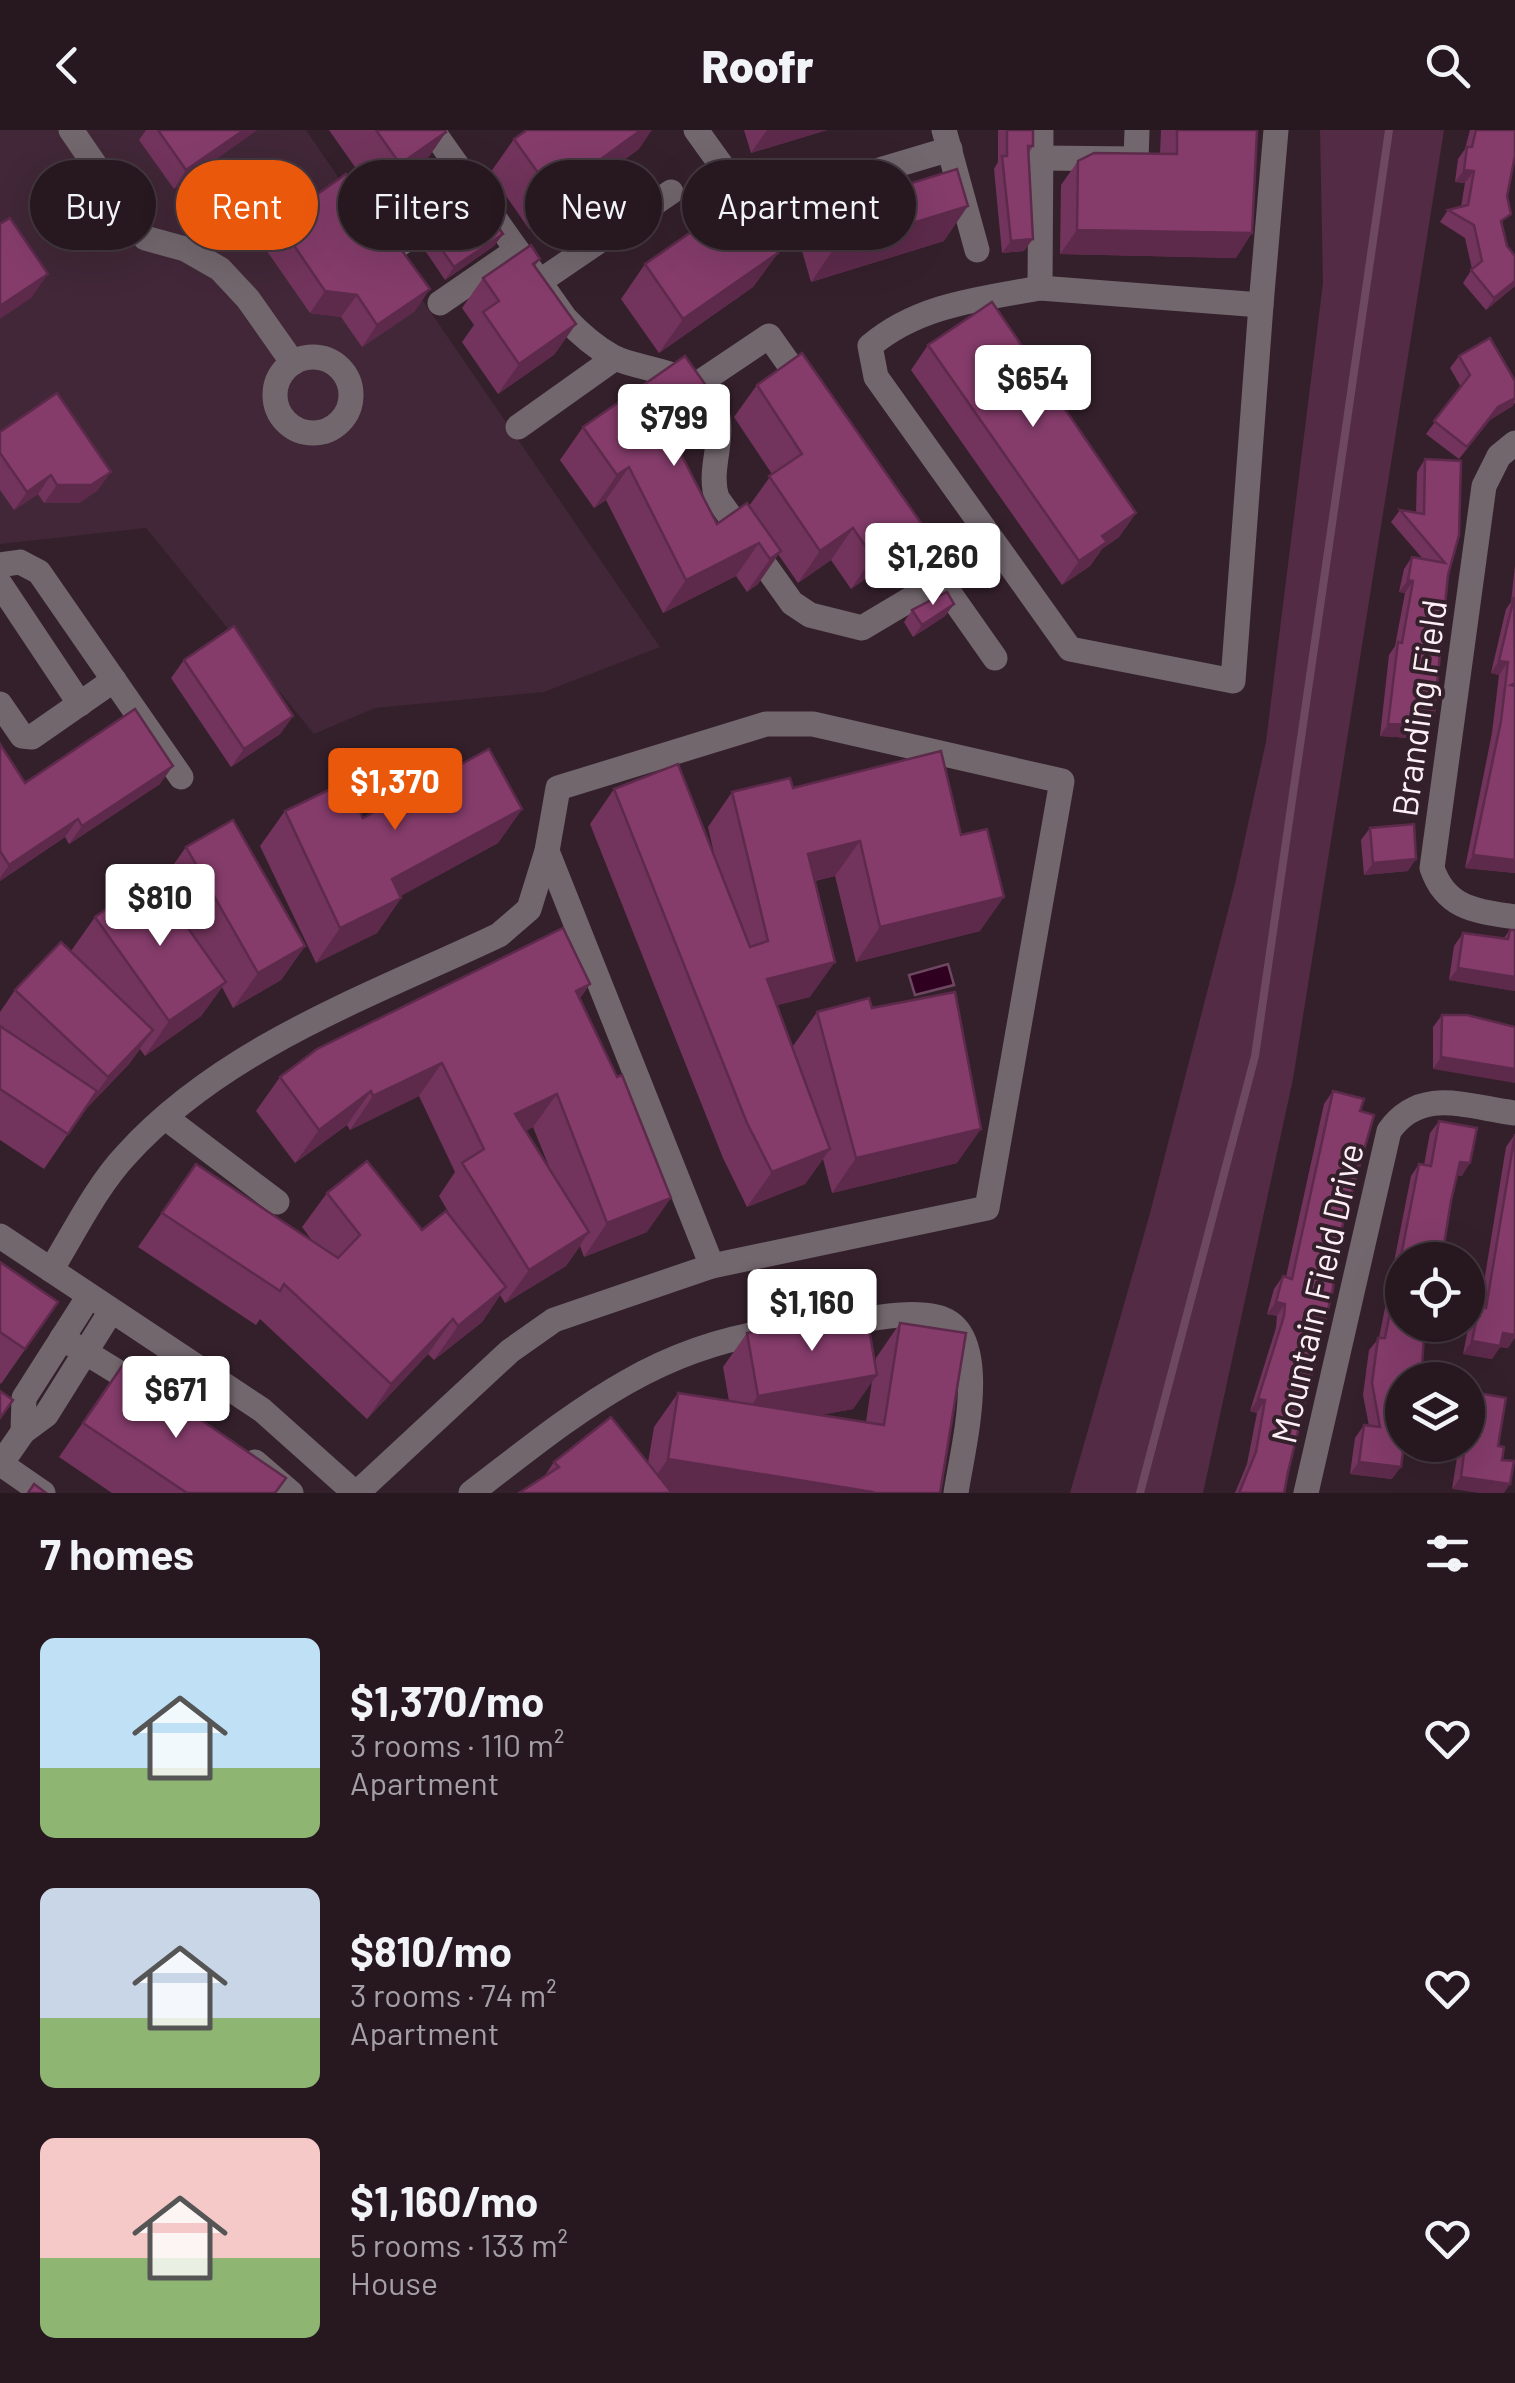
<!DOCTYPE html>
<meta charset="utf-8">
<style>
body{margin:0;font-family:Barlow,sans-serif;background:#33252d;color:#f1f3f6;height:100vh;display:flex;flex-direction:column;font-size:38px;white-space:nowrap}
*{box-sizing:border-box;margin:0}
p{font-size:32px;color:#a4a0a5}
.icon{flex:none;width:55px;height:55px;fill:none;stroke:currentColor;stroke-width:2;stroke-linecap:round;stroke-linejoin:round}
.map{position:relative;height:1363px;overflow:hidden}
.panel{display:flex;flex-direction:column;background:#271820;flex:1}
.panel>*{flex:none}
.top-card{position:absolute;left:30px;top:30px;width:1000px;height:90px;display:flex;gap:20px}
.controls{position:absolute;left:1385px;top:1112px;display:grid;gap:20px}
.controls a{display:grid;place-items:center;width:100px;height:100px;border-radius:50%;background:#271820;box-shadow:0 10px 40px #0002,0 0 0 2px #43373e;font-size:50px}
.price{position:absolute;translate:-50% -85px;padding:0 22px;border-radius:10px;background:#fff;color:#222;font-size:32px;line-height:65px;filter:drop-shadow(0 2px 5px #0008)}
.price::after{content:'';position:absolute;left:50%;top:60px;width:30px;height:22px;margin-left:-15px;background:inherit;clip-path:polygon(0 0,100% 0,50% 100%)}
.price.active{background:#ea580c;color:#fff}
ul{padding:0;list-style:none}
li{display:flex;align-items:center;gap:30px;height:250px;padding:0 40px}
li span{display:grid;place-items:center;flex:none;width:280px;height:200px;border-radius:15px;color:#555}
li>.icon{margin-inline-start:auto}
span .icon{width:120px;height:120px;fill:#fffc;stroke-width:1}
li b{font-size:42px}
h2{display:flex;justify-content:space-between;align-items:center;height:120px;padding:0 40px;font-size:42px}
.pill{padding:0 35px;border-radius:45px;background:#271820;box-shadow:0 10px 40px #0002,0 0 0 2px #43373e;font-size:35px;line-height:90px}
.pill.active{background:#ea580c;color:#fff}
header{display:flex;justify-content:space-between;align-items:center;height:130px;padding:0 40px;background:#271820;font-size:45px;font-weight:800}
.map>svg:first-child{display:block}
.built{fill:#412737}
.green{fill:#542b44}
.water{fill:#2f0020;stroke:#6d4860;stroke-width:2.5}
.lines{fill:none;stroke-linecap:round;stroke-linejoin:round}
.stream{stroke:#6d4860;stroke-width:8}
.minor{stroke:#72676d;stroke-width:25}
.wall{fill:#72345c;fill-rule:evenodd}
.shaded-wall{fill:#5d2a4b}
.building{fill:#853c6b;stroke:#5d2a4b;stroke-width:2.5}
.labels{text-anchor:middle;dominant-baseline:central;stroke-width:8;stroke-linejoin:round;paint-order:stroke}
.street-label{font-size:35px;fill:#feeff7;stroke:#34202b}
</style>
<header><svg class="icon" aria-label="back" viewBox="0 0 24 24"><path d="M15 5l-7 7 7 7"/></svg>Roofr<svg class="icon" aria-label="search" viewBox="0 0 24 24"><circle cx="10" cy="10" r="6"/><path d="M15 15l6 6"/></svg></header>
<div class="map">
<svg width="1515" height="1363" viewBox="0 0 1515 1363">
<rect width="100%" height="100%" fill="#34202b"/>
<polygon class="built" points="0,0 306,0 660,517 544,562 375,578 314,604 146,398 0,414"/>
<polygon class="green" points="1320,0 1444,0 1293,949 1203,1363 1070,1363 1149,1087 1235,754 1266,612 1323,153"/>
<polygon class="water" points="948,834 954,855 915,865 909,845"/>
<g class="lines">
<polyline class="stream" points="1140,1363 1255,926 1389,0"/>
<g class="minor">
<polyline points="71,0 145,108 185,119 220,139 248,169 293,233"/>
<path d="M432,0L565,188C579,203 595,217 613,227C644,242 699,240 715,277C727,307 707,338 717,368L792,473L810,485L862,498L941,451"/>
<polyline points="696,0 752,78 950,19"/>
<polyline points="944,0 977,120"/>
<polyline points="1041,0 1040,158 1261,175 1276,0"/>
<polyline points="1041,28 1136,29 1137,0"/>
<polyline points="397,116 475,61"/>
<polyline points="539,152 671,62"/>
<path d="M1040,158C980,169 918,175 870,216L876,247L1070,519L1233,551L1261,175"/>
<polyline points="440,173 517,120"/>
<circle cx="313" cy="265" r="38"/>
<polyline points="696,255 769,206 808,261"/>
<polyline points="518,297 615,228"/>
<path d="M1515,313L1499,326L1484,356L1432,738C1446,779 1476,781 1515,787"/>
<polyline points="891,380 995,528"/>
<polyline points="0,435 20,432 39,442 181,647"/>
<polyline points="0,454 80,574"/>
<polyline points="0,574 22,606 32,607 114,550"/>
<polyline points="547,721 712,1136"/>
<polyline points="166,988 277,1072"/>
<polyline points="0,1106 262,1280 355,1363"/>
<path d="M51,1140C74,1103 96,1057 126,1025C224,917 370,866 499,805L529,779L547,721L558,658L766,594H813L1062,651L987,1078L712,1136L554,1190L510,1221L357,1363"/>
<path d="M835,1194C865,1190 906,1180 936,1187C995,1200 962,1320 956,1363"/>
<polyline points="62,1208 147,1260"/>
<polyline points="23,1302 24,1268 89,1166"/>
<polyline points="255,1332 291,1363"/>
<polyline points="1,1334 43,1363"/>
<polyline points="0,1335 23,1302 46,1285 111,1181"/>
<path d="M471,1363C568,1289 650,1217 776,1201"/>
<path d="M1306,1363L1389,1001C1421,956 1467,977 1515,983"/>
</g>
</g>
<g class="wall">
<polygon points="146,0 257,0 174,59 139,10"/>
<polygon points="329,0 445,0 446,2 423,35 376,67"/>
<polygon points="744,0 827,0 751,23"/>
<polygon points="998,0 1033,0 1033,16 1029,23 1024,121 1002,123 994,39 998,32"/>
<polygon points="1161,0 1257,0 1236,128 1060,124 1061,55 1078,31 1160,24"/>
<polygon points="1470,0 1515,0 1502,96 1507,116 1515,126 1515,156 1486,180 1463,153 1472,139 1465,108 1440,92 1448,80 1461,77 1465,53 1455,52 1458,29 1465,19"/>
<polygon points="514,9 639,19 529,99 490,43"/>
<polygon points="824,80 944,111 811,152 800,114"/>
<polygon points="278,92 415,181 362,217 341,187 310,183 262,114"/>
<polygon points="503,104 494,116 445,150 424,119 433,107"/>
<polygon points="778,123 753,157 659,223 621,169 645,134"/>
<polygon points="540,129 535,136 555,224 498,264 462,212 474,195 462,178 483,148"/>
<polygon points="928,215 1136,383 1119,407 1102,419 1090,436 1062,455 911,240"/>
<polygon points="1459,226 1515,251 1515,273 1490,290 1459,329 1426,304 1461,257 1450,238"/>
<polygon points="757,255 899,425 851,459 831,430 798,453 778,424 758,454 747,462 736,446 663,483 606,370 594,378 560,330 583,297 719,274 696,307 678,319 717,394 749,376 772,344 734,287"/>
<polygon points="0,302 98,360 79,373 44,373 38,364 14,380 0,360"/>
<polygon points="1425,329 1448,445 1434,584 1426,597 1419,596 1411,608 1380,606 1389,525 1395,516 1405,463 1399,462 1404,439 1412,427 1423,429 1391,392 1400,380 1416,383 1417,342"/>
<polygon points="1515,435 1515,743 1465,738 1492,603 1499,545 1491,543 1506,479 1511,472"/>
<polygon points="954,474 945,486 913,507 904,492 912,480"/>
<polygon points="184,530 293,586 280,604 231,637 171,548"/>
<polygon points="0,614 25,653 160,654 69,714 65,707 0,751"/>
<polygon points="793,658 980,801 856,832 835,746 815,751 810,867 776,875 797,930 793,916 817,882 872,878 957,1033 832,1063 823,1029 805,1054 747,1077 723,1028 590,694 614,659 715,728 708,697 732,662"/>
<polygon points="522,679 498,713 400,766 401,768 377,803 316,833 260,716 285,681 363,688"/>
<polygon points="1370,698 1408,741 1364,745 1361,710"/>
<polygon points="186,717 305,816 281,850 233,878 222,857 201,886 145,926 140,919 129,934 83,982 44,1039 0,1010 0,882 15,860 71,821 95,787 187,796 161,752"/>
<polygon points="1510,800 1515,800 1515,861 1449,850 1454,816 1463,803 1503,809"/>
<path d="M590,854L580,868L647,1102L584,1127L580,1116L566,1136L505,1173L500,1165L482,1192L434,1230L428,1224L367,1289L260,1189L256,1195L138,1117L196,1034L314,1113L302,1097L327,1063L422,1100L456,1095L439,1066L455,1042L419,966L350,1000L347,995L295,1033L256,981L280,947ZM533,997L550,1039L526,1001Z"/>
<polygon points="1442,885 1515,897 1433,939 1433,897"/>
<polygon points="1333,961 1360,981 1337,1115 1288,1342 1284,1363 1235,1363 1247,1334 1257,1283 1250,1281 1276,1198 1277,1186 1267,1184 1274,1159 1283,1146 1286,1147 1324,974"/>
<polygon points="1439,991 1462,1046 1457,1045 1451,1071 1423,1216 1402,1250 1392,1349 1350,1344 1355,1308 1364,1295 1369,1296 1363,1265 1369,1220 1379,1208 1411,1046 1419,1034 1424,1035 1430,1003"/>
<polygon points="1515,1004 1508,1218 1500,1217 1492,1229 1463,1224 1470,1189 1480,1177 1506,1017"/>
<polygon points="0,1132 58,1172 1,1254 0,1253"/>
<path d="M900,1193L940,1363L544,1347L554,1332L648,1333L654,1297L678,1263L729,1271L723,1237L747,1203L875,1234L876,1228ZM872,1251L866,1292L820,1285L853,1279Z"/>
<polygon points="122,1236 275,1363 112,1363 59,1327"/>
<polygon points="1459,1315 1498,1316 1452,1359"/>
</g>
<g class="shaded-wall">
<polygon points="244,0 257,0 174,59 186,40"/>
<polygon points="641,0 652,0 639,19 529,99 553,64"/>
<polygon points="767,0 827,0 751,23"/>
<polygon points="446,2 423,35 376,67 400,34"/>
<polygon points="1464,40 1474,41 1465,53 1455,52"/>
<polygon points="968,76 944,111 811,152 835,117"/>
<polygon points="1077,100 1252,103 1236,128 1060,124"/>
<polygon points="503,104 494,116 445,150 454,137"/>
<polygon points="1033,109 1024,121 1002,123 1011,111"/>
<polygon points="778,123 753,157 659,223 683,189"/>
<polygon points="48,144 31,168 0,189 0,176"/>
<polygon points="1515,151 1515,156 1486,180 1494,168"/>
<polygon points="430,159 415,181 362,217 377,195"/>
<polygon points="325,161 357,165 341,187 310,183"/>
<polygon points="576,194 555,224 498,264 519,234"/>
<polygon points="1515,268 1513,276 1490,290 1459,329 1498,277"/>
<polygon points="719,274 696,307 649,340 672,307"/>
<polygon points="629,337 606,370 594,378 617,345"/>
<polygon points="111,342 98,360 79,373 44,373 57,355"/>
<polygon points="51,345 38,364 14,380 27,362"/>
<polygon points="1136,383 1119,407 1102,419 1090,436 1062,455 1079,431 1102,406"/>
<polygon points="921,393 899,425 851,459 873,427"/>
<polygon points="853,398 831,430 798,453 820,421"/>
<polygon points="759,413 736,446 663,483 686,450"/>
<polygon points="781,421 758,454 747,462 770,429"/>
<polygon points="1408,450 1413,451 1405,463 1399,462"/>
<polygon points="954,474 945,486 913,507 922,495"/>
<polygon points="1499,531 1508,532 1499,545 1491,543"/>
<polygon points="1420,583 1434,584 1426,597 1419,596 1411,608 1380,606 1388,594"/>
<polygon points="293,586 280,604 231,637 244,619"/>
<polygon points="173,636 160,654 69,714 82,696"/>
<polygon points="522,679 498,713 368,784 392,749"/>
<polygon points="78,689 65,707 0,751 0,748 9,735"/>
<polygon points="860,711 835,746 784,758 808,724"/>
<polygon points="1473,725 1515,730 1515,743 1465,738"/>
<polygon points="1416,729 1408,741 1364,745 1373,733"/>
<polygon points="1004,767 980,801 856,832 880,797"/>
<polygon points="401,768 377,803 316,833 340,798"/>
<polygon points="305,816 281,850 233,878 258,843"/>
<polygon points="835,832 810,867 743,884 767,849"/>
<polygon points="1458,838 1515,847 1515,861 1449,850"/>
<polygon points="226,852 201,886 145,926 169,891"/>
<polygon points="590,854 567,887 576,861"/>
<polygon points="153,900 129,934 83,982 108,947"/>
<polygon points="1441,927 1515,939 1515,953 1433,939"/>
<polygon points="442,933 419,966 350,1000 373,966"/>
<polygon points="371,961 347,995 295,1033 319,1000"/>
<polygon points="557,964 533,997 492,1017 515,984"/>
<polygon points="981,999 957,1033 832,1063 856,1028"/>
<polygon points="830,1019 805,1054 747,1077 772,1042"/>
<polygon points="1460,1032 1470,1033 1462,1046 1452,1044"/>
<polygon points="671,1068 647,1102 584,1127 607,1093"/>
<polygon points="589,1102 566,1136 505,1173 529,1140"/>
<polygon points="506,1157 482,1192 434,1230 458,1196"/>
<polygon points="1276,1172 1285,1174 1277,1186 1267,1184"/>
<polygon points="453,1189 428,1224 367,1289 391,1254"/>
<polygon points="1503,1203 1515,1205 1515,1208 1508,1218 1500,1217 1492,1229 1463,1224 1472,1211"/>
<polygon points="877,1245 853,1279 734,1300 758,1266"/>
<polygon points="1258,1269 1265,1270 1257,1283 1250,1281"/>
<polygon points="668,1329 873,1362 872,1363 644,1363"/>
<polygon points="1359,1332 1401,1337 1392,1349 1350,1344"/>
<polygon points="1461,1347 1510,1354 1504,1363 1479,1363 1452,1359"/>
</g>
<g class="building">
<polygon points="158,0 244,0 186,40"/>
<polygon points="376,0 445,0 446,2 400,34"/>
<polygon points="527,0 641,0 553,64 514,9"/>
<polygon points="1007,0 1033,0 1033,16 1028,16 1033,109 1011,111 1002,26 1007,26"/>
<polygon points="1177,0 1257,0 1252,103 1077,100 1078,31 1094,23 1177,24"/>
<polygon points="1476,0 1515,0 1515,26 1507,66 1511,84 1501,91 1507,116 1515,126 1515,151 1494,168 1471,140 1482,131 1474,95 1448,80 1468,75 1474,41 1464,40 1467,17 1472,17"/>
<polygon points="957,39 968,76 835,117 824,80"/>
<polygon points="346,44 430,159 377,195 357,165 325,161 278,92"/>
<polygon points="740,68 778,123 683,189 645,134"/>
<polygon points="482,74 503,104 454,137 433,107"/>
<polygon points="10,88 48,144 0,176 0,94"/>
<polygon points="531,115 540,129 533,134 576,194 519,234 483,182 499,171 483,148"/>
<polygon points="992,172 1136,383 1102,406 1107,412 1079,431 928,215"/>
<polygon points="1490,208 1515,251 1515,268 1498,277 1467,317 1434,291 1470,245 1459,226"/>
<polygon points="802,223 921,393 873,427 853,398 820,421 769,346 802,324 757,255"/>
<polygon points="685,226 719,274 672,307 717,394 747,373 781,421 770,429 759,413 686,450 629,337 617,345 583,297"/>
<polygon points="57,263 111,342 91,355 57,355 51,345 27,362 0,323 0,302"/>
<polygon points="1425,329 1461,331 1459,405 1448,445 1434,584 1420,583 1420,595 1388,594 1398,512 1402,513 1413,451 1408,450 1412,427 1445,433 1400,380 1424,384"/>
<polygon points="947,462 954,474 922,495 912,480"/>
<polygon points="1514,467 1515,553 1511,555 1515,556 1515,730 1473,725 1501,591 1508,532 1499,531"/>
<polygon points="234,496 293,586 244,619 184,530"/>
<polygon points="135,579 173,636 82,696 78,689 9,735 0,721 0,614 25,653"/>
<polygon points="489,619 522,679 392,749 401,768 340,798 285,681 345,652 363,688"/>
<polygon points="941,621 961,705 987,699 1004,767 880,797 860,711 808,724 835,832 767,849 830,1019 772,1042 747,993 614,659 678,634 750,817 768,811 732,662 790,648 793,658"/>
<polygon points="233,690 305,816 258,843 186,717"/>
<polygon points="1414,694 1416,729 1373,733 1370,698"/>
<polygon points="152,747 226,852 169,891 95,787"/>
<polygon points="563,798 590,854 576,861 617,947 622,945 671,1068 607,1093 557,964 515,984 589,1102 529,1140 462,1033 484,1019 442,933 373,966 371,961 319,1000 280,947 317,919"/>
<polygon points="1510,800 1515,800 1515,847 1458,838 1463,803 1508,809"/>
<polygon points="61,812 153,900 108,947 15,860"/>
<polygon points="955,862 981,999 856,1028 817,882 869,868 872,878"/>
<polygon points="1442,885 1467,885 1515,897 1515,939 1441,927"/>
<polygon points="0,896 97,961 68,1004 0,959"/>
<polygon points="1333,961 1364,969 1360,981 1374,985 1337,1115 1333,1159 1288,1342 1284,1363 1239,1363 1256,1322 1265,1270 1258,1269 1284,1186 1285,1174 1276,1172 1283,1146 1292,1149"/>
<polygon points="1439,991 1477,998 1470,1033 1460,1032 1451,1071 1442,1127 1446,1130 1402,1130 1402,1195 1431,1195 1429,1207 1424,1206 1421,1250 1402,1250 1402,1315 1404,1315 1401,1337 1359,1332 1364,1295 1380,1297 1372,1253 1378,1208 1385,1208 1419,1034 1431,1036"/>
<polygon points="1515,1004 1515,1205 1503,1203 1500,1216 1472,1211 1479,1177 1486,1178"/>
<polygon points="367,1031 422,1100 446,1081 506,1157 458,1196 453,1189 391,1254 284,1154 280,1161 162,1083 196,1034 338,1128 360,1105 327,1063"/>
<polygon points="0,1132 58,1172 25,1219 0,1202"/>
<polygon points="866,1182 877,1245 758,1266 747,1203"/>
<polygon points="900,1193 966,1203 940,1363 873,1363 873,1362 668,1329 678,1263 884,1295"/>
<polygon points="122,1236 286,1348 275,1363 187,1363 83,1293"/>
<polygon points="0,1261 13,1270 0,1288"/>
<polygon points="1468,1261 1506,1268 1498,1316 1504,1317 1502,1330 1514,1331 1510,1354 1461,1347 1465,1315 1468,1315"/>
<polygon points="611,1287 672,1363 519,1363 559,1337 554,1332"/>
<polygon points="34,1354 46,1363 28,1363"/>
</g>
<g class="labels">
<g class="street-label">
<text transform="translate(1418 578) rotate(-82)">Branding Field</text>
<text transform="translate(1316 1163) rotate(-77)">Mountain Field Drive</text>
</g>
</g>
</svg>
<div class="controls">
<a><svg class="icon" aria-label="locate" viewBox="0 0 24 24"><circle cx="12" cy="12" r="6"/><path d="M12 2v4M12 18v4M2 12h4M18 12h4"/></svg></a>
<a><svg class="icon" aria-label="layers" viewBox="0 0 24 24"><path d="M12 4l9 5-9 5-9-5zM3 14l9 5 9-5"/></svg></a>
</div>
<b class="price" style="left:1033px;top:300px">$654</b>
<b class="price" style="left:674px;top:339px">$799</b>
<b class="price" style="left:933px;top:478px">$1,260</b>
<b class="price active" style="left:395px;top:703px">$1,370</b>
<b class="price" style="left:160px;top:819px">$810</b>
<b class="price" style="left:812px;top:1224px">$1,160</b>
<b class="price" style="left:176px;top:1311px">$671</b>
<div class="top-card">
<a class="pill">Buy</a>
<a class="pill active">Rent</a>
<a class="pill">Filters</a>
<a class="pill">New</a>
<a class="pill">Apartment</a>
</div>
</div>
<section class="panel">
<h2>7 homes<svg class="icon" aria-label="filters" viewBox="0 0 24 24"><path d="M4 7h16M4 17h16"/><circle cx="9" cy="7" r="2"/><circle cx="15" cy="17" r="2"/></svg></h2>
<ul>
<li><span style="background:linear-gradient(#bfe0f5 65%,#8fb573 0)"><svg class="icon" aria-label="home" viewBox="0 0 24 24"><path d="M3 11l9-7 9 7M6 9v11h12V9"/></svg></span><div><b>$1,370/mo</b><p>3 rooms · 110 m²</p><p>Apartment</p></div><svg class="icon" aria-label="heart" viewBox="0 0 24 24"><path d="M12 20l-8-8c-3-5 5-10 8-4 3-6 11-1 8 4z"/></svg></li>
<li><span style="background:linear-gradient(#c9d6e8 65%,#8fb573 0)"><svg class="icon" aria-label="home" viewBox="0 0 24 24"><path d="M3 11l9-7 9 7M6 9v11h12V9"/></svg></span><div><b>$810/mo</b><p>3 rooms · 74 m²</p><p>Apartment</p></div><svg class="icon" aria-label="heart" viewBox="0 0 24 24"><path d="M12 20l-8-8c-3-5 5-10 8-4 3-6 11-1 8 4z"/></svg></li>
<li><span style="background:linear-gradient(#f6c9c9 60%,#8fb573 0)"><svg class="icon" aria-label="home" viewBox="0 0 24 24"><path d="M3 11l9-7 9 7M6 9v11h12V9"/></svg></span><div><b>$1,160/mo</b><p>5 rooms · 133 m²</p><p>House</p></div><svg class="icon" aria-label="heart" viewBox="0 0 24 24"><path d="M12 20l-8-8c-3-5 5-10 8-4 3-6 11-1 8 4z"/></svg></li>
</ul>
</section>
